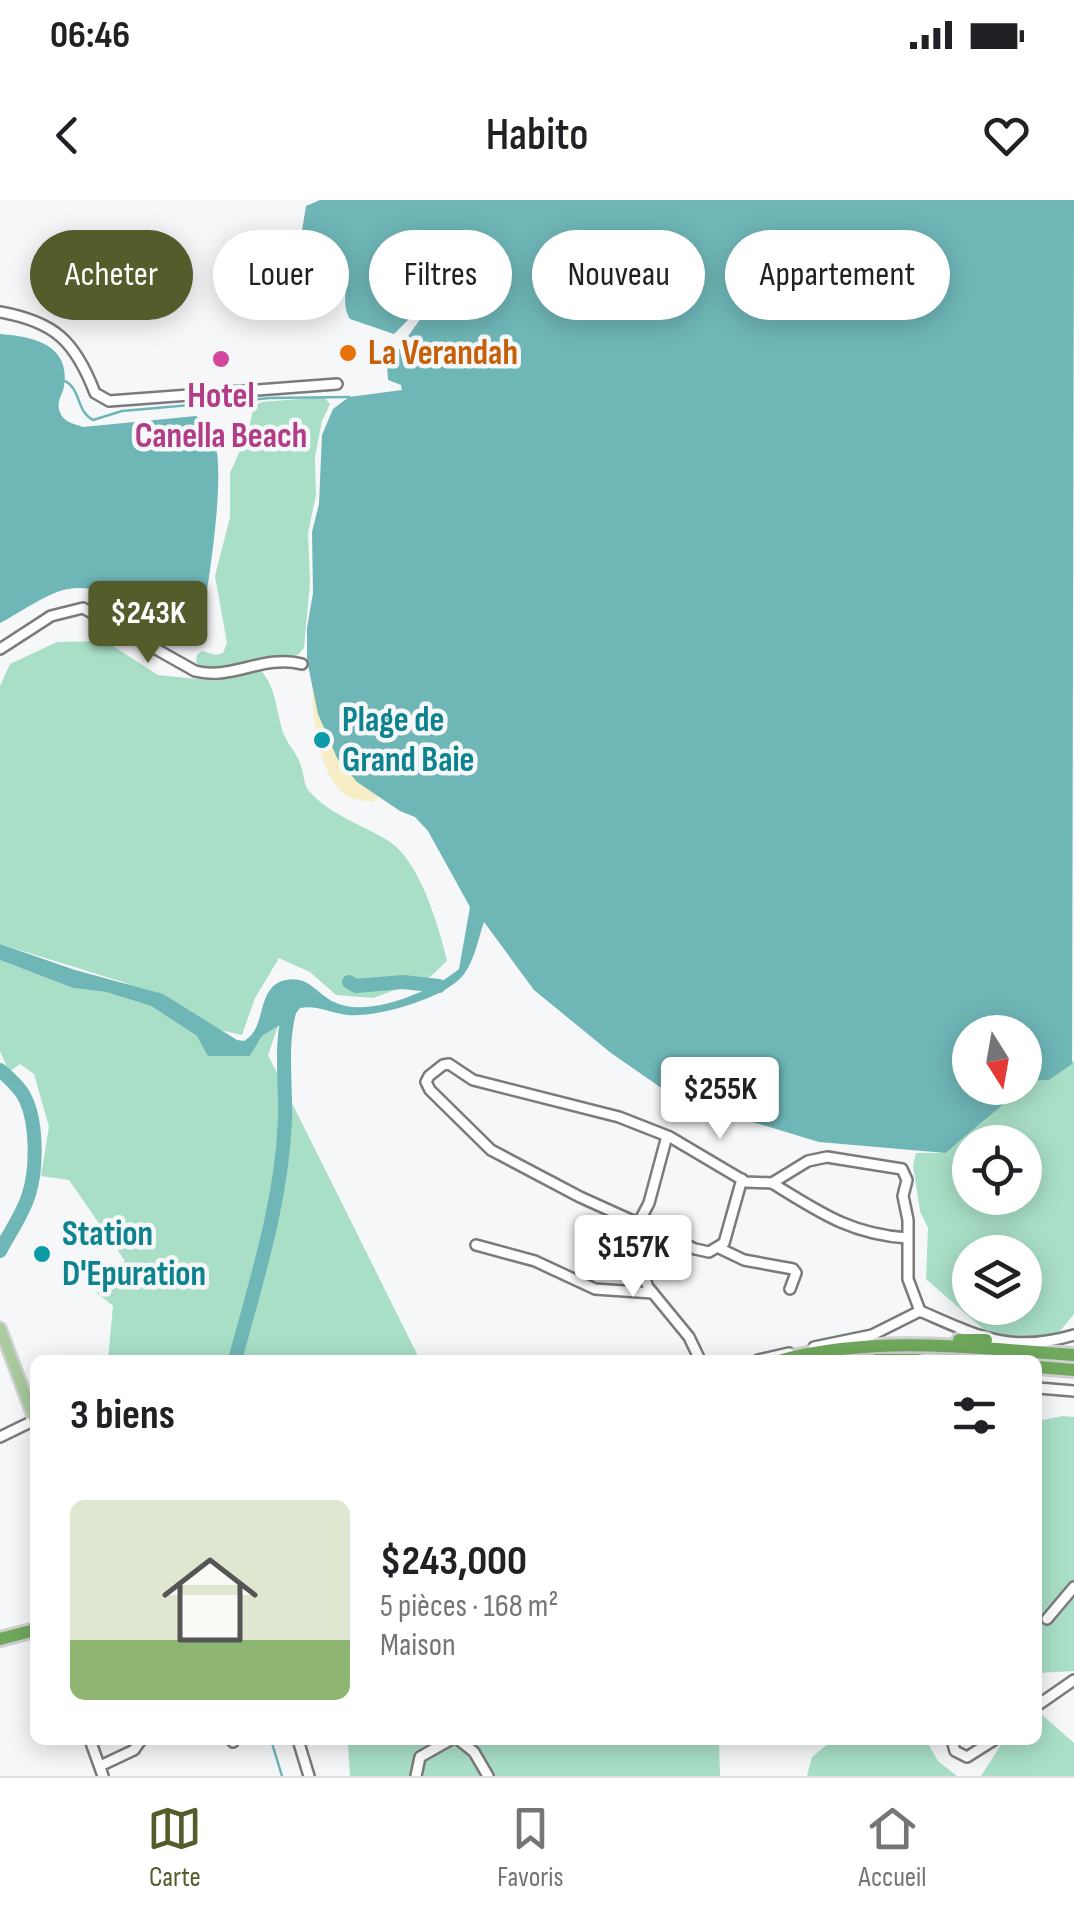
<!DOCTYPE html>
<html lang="fr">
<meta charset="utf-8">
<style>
body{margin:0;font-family:"Sofia Sans Condensed",sans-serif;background:#f2f2f2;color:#202124;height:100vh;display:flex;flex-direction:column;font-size:38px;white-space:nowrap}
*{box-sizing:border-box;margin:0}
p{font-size:32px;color:#757577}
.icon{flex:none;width:55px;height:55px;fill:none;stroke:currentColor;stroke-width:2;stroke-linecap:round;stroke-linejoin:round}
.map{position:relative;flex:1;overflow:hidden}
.side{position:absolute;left:30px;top:1155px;width:1012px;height:390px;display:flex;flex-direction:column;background:#fff;border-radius:15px;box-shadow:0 5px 25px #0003}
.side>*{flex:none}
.banner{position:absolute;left:30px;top:30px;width:1015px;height:90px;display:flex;gap:20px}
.needle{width:65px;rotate:169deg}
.tools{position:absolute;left:952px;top:815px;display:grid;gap:20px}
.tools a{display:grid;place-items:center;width:90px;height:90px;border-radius:50%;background:#fff;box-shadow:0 5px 25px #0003;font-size:50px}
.price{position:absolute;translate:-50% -85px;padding:0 22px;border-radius:10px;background:#fff;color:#222;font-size:32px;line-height:65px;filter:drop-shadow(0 2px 5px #0008)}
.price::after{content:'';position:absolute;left:50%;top:60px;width:30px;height:22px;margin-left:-15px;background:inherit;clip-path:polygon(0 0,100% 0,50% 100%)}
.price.on{background:#555c2b;color:#fff}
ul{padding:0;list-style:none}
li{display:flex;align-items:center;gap:30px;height:250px;padding:0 40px}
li+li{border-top:2px solid #e0e0e0}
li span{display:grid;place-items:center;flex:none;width:280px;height:200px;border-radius:15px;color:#555}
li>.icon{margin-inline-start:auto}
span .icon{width:120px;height:120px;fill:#fffc;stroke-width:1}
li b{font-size:42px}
h2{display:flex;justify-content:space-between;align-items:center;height:120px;padding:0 40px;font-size:42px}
.tag{padding:0 35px;border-radius:45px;background:#fff;box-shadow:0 5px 25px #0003;font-size:35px;line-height:90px}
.tag.on{background:#555c2b;color:#fff}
.status{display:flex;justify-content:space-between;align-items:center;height:70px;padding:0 50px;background:#fff;direction:ltr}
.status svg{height:28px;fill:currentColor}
header{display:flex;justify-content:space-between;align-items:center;height:130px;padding:0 40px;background:#fff;font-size:45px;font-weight:600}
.menu{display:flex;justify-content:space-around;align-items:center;height:140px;border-top:2px solid #e0e0e0;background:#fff;font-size:28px;color:#757577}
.menu a{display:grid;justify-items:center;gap:5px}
.menu .on{color:#555c2b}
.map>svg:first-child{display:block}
.green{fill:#a9dfc6;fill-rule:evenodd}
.sand{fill:#f7eec8}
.water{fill:#6fb6b7}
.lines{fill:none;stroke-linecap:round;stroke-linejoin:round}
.stream{stroke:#6fb6b7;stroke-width:2.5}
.river{stroke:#6fb6b7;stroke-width:14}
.minor-casing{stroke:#7b7b7d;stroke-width:14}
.major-casing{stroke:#d0d0d0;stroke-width:15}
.highway-casing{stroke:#d0d0d0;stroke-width:18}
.minor{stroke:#fff;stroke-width:9}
.major{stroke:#a9cb9e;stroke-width:10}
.highway{stroke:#70a95d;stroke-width:12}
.food-dot{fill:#e8710a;stroke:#f6f7f9;stroke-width:4}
.hotel-dot{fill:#d1479c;stroke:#f6f7f9;stroke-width:4}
.culture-dot{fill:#0f9aa8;stroke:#f6f7f9;stroke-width:4}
.labels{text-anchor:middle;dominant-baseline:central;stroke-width:9;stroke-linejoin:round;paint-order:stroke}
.food-label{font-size:35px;font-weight:bold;fill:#c56008;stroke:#f6f7f9;text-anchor:start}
.hotel-label{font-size:35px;font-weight:bold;fill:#b23c85;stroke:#f6f7f9}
.culture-label{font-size:35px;font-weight:bold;fill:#0d838f;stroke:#f6f7f9;text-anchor:start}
</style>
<div class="status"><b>06:46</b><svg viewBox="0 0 49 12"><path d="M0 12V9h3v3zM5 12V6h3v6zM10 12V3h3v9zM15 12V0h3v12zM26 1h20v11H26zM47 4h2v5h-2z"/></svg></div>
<header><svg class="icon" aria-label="back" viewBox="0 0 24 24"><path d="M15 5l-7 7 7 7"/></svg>Habito<svg class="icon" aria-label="heart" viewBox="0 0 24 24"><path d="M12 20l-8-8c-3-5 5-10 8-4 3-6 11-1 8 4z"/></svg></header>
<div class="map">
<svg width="1074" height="1576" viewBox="0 0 1074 1576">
<rect width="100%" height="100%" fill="#f6f7f9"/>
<g class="green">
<path d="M324,197L330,204L322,221L315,257L316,295L308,333L310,383L304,448L298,455C266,458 233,471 201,468L196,462L197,455L202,451L216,455L223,453L227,443L215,376L230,317V273L248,232L254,206L262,202Z"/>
<path d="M105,441L158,475L217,481L258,467C276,486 275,505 282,529C285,542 296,551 300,563C304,572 303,584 309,591C330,615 361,624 387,640C419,658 439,727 447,761L430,777L373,798L336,795L310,772L279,758L255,798L242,835L220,830L126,783L0,744V486L10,464L57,442Z"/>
<polygon points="0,760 73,788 106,792 151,806 197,836 250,856 262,836 278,826 268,855 420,1160 108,1160 113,1106 97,1093 125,1061 69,980 41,976 49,927 34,874 20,864 9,872 0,851"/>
<path d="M1074,860V1114L1056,1136L1036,1139L991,1136L926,1079L928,1028L920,1011L913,966L916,953H946L1008,897L1021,891L1030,881L1049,880ZM970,942H1025V998H970ZM970,1052H1025V1108H970Z"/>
<polygon points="1063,1216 1074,1217 1074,1471 1038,1473 1038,1221"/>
<polygon points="1041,1514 1074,1543 1074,1576 981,1576 1004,1540 1038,1540 1038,1516"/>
<polygon points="343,1540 719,1540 720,1576 350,1576 348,1546"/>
<polygon points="833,1540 926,1540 938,1561 957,1576 807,1576 812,1557"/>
</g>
<path class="sand" d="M313,483C320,531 336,569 379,596L373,602C366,601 356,600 349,597C319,582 310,512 313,483Z"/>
<g class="water">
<path d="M320,0H1074L1072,864L1049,880L1031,881L1025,886V832H970V888H1024C998,909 971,930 946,953L819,942L703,907L660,887L611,853L534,790L484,722C478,739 475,759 464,774C447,798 376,818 347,815C330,813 318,805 300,808L293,817L262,836L250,856H208L197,836L151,806L106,792L73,788L0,760V744L75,770L163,794L237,840L244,841C268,828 255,786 286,780C308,775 317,794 334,802C367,819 433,791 459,769L470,707L428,631L415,617L400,611L357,582L337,558L318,514L307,460V428L313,393L312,332L319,304L322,235L333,209L349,197L402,190L401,185L388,180L387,166L421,118L416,112L394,134L350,119C339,102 352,81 340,65L335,68V97L330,104L315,107L297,101L292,92L306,6Z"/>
<path d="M0,134C31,136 71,144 64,186C63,194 57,200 59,209C62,222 72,223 83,227L196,216C202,221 209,225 212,232C228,266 209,374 204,413L197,428L179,438C144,416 101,375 57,392C37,400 19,413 0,423Z"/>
</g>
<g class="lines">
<g class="stream">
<path d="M65,181C81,189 76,211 93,220L122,211L270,198L349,197"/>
<polyline points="271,1540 282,1576"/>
</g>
<g class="river">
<polyline points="349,782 356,786 403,782 439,786"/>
<path d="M0,870C9,878 21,888 26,900C37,924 37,969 29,994C23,1014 10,1032 0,1051"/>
<path d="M235,1160C256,1081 282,1002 285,919C286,883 280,848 289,812"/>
</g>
<g class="minor-casing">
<g id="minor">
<path d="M0,112C55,122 75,141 95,193L109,201L337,184"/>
<path d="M0,449L51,416L83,408L195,471C232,481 262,454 302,464"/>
<polyline points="667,936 649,1003 638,1024 637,1058 648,1087 689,1137 700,1160"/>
<polyline points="742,979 724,1043 709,1052 695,1049 580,997 491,950 430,890 426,882 429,876 443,865 449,864 473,880 619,917 670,937 746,982 772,983 808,961 827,957 902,969 907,980 903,996 908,1020 908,1079 920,1111"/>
<path d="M772,983C819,1012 850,1034 907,1038"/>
<polyline points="476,1045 535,1061 595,1089 653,1093"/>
<polyline points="719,1048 744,1060 793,1069 796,1073 790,1089"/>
<path d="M814,1147L872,1135L920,1111C978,1136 1009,1154 1074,1135"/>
<polyline points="758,1160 789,1153"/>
<polyline points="1038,1188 1074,1191"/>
<polyline points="0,1237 35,1220"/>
<polyline points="1047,1419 1074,1387"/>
<polyline points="1038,1505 1074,1480"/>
<polyline points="90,1540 103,1576"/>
<polyline points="232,1540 233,1542"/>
<polyline points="298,1540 309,1576"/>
<polyline points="459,1540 474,1552 488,1576"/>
<polyline points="952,1540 955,1551 967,1557 994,1540"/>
<polyline points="100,1566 134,1550 141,1540"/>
<polyline points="416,1576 420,1557 450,1540"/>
</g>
</g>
<g class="major-casing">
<polyline id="major" points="0,1128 35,1221"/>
</g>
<g class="highway-casing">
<g id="highway">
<polyline points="959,1140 986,1140"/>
<path d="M782,1160C878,1135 977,1148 1074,1155"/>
<polyline points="876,1160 918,1160"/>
<polyline points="1038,1167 1074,1170"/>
<polyline points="0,1439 35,1430"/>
</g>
</g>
<use href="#minor" class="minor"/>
<use href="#major" class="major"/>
<use href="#highway" class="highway"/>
</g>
<circle class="food-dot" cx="348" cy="153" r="10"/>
<circle class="hotel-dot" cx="221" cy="159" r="10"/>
<g class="culture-dot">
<circle cx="322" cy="540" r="10"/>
<circle cx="42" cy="1054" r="10"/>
</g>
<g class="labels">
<g class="food-label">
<text x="368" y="153">La Verandah</text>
</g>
<g class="hotel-label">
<text x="221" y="196">Hotel<tspan x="221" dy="40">Canella Beach</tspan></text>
</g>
<g class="culture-label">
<text x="342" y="520">Plage de<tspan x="342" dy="40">Grand Baie</tspan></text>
<text x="62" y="1034">Station<tspan x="62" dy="40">D'Epuration</tspan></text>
</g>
</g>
</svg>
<div class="tools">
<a><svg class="needle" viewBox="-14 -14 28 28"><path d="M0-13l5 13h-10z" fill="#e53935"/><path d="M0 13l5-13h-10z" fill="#757577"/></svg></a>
<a><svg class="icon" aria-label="locate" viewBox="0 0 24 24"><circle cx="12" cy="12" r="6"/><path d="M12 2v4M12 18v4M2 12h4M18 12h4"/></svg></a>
<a><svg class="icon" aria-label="layers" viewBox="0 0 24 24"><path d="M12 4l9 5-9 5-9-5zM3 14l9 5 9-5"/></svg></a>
</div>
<b class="price on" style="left:148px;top:466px">$243K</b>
<b class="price" style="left:720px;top:942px">$255K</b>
<b class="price" style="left:633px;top:1100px">$157K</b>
<div class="banner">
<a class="tag on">Acheter</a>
<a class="tag">Louer</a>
<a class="tag">Filtres</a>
<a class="tag">Nouveau</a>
<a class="tag">Appartement</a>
</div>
<section class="side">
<h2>3 biens<svg class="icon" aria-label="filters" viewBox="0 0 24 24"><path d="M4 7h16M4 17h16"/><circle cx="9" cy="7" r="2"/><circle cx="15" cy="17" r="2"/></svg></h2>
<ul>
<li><span style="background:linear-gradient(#dfe7d0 70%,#8fb573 0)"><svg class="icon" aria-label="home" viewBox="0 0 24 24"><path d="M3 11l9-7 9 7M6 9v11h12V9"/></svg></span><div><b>$243,000</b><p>5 pièces · 168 m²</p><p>Maison</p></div></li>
</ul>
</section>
</div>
<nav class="menu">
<a class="on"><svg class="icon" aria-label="map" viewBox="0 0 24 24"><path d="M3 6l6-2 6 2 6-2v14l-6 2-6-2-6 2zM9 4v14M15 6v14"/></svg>Carte</a>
<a><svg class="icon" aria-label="saved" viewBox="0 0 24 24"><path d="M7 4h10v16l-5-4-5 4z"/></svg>Favoris</a>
<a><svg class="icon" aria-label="home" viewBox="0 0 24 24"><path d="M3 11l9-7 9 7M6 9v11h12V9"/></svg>Accueil</a>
</nav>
